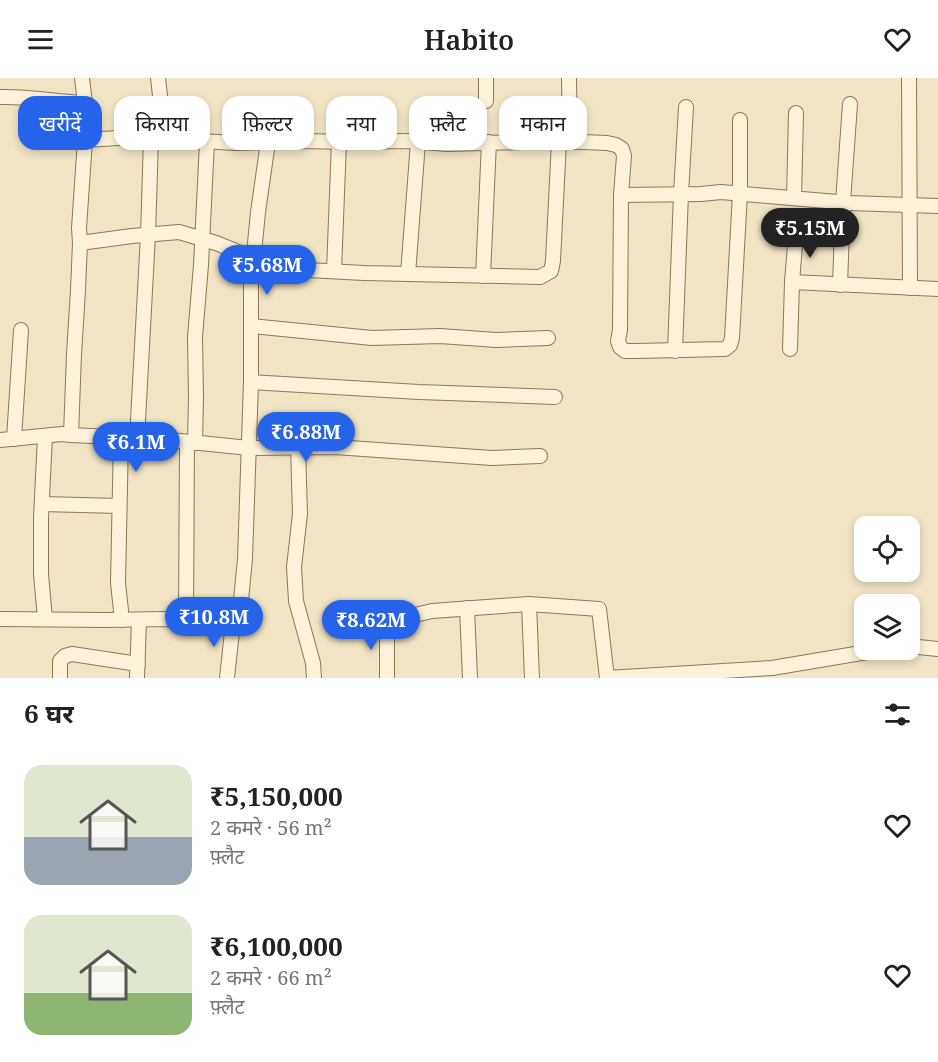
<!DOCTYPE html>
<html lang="hi">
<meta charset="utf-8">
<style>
body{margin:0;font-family:"Noto Serif","Noto Sans Devanagari",serif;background:#f2f2f2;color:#222;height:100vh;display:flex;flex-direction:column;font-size:22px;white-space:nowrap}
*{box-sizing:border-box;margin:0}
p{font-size:20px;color:#767676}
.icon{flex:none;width:33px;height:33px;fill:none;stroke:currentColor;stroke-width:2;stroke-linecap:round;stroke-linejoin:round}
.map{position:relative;height:600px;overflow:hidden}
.side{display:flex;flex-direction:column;background:#fff;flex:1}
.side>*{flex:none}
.top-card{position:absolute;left:18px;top:18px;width:600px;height:54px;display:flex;gap:12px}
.fabs{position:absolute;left:854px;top:438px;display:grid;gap:12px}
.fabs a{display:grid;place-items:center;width:66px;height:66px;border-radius:12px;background:#fff;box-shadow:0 3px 9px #0003;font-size:30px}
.price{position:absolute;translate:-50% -51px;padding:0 14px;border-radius:21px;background:#2563eb;color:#fff;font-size:20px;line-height:39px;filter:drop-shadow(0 2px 3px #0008)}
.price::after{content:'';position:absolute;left:50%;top:36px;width:18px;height:14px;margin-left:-9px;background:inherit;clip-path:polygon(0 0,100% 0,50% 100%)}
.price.selected{background:#222;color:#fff}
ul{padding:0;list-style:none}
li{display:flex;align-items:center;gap:18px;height:150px;padding:0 24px}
li span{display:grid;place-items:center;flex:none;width:168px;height:120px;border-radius:18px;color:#555}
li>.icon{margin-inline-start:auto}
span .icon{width:72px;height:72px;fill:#fffc;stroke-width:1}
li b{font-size:26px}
h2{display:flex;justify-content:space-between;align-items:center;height:72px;padding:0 24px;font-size:26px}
.tag{padding:0 21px;border-radius:18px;background:#fff;box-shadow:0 3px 9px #0003;font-size:21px;line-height:54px}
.tag.selected{background:#2563eb;color:#fff}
header{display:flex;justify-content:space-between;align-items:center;height:78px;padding:0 24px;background:#fff;font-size:27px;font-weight:600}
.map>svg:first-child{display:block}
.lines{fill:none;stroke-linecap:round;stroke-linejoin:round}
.minor-casing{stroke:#8f7659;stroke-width:16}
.minor{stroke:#fbf2d9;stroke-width:14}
</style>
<header><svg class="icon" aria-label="menu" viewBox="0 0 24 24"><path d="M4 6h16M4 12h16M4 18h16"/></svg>Habito<svg class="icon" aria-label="heart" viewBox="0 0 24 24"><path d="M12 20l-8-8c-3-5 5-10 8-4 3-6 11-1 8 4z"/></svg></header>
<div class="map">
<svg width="938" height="600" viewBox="0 0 938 600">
<rect width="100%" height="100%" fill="#f2e5c5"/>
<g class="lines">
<g class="minor-casing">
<g id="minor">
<polyline points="158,0 165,62"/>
<polyline points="486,0 486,23"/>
<polyline points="569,0 570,64"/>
<polyline points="909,0 910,210"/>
<path d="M0,19C29,18 56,24 85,25"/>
<polyline points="85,62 135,59 235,65 302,63 351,64 409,63 448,66 559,63 607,65 616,67 622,71 624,78 621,117 701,116 721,114 849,125 938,128"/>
<polyline points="621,117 620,252 618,263 620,269 625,273 635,273 725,271 730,267 732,260 740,116 740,42"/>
<polyline points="794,120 796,35"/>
<polyline points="80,165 132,158 179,154 216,165 270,187 308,192 364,195 540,199 551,193 553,183 559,63"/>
<polyline points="334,193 339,64"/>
<polyline points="408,196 418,64"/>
<polyline points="483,198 489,64"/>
<polyline points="792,204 796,155"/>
<polyline points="840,207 843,124 850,26"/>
<polyline points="251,248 372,260 440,258 496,262 548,260"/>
<polyline points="790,271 792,204 938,211"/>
<polyline points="675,273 681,116 686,29"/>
<polyline points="251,304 419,314 555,319"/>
<polyline points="71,357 171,362 249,370 335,369 492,380 540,378"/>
<polyline points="45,358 41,440 41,496 45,541"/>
<polyline points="121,360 118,505 122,542"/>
<polyline points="14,361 21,252"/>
<polyline points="137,361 148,157 151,60"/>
<polyline points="0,362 62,356 71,357 74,276 78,212 80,165 79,150 85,62 85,25 82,0"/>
<polyline points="195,365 196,319 195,259 201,187 207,64"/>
<polyline points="298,369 300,436 294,489 296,523 313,585 314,600"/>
<polyline points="42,426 119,428"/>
<polyline points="529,526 532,600"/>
<polyline points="467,530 470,600"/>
<polyline points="0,541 104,542 165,541 233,544"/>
<polyline points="186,542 187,364"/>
<polyline points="909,568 938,571"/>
<polyline points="60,600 60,583 65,578 72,576 138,586"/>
<polyline points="137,600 139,542"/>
<polyline points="227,600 233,544 241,522 245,481 251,304 251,207 258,134 268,64"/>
<polyline points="387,600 387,545 389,543 432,533 529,526 599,531 607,600"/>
<polyline points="607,600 772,590 879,572"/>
</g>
</g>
<use href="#minor" class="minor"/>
</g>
</svg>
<div class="fabs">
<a><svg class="icon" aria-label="locate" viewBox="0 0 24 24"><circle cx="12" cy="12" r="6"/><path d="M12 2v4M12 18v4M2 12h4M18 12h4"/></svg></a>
<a><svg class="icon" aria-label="layers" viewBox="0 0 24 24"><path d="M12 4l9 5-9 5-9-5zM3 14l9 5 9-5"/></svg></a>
</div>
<b class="price selected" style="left:810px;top:181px">₹5.15M</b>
<b class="price" style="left:267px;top:218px">₹5.68M</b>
<b class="price" style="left:306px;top:385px">₹6.88M</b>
<b class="price" style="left:136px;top:395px">₹6.1M</b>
<b class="price" style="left:214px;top:570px">₹10.8M</b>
<b class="price" style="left:371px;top:573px">₹8.62M</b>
<div class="top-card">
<a class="tag selected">खरीदें</a>
<a class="tag">किराया</a>
<a class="tag">फ़िल्टर</a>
<a class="tag">नया</a>
<a class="tag">फ़्लैट</a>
<a class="tag">मकान</a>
</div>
</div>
<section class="side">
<h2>6 घर<svg class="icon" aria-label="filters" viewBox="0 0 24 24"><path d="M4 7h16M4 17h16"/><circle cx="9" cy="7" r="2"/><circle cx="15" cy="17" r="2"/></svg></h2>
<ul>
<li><span style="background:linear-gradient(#dfe7d0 60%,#9aa5b1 0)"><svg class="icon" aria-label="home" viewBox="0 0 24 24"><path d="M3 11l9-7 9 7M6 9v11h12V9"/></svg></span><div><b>₹5,150,000</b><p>2 कमरे · 56 m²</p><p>फ़्लैट</p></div><svg class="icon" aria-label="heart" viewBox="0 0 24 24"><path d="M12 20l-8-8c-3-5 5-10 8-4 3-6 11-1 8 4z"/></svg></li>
<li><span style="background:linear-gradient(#dfe7d0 65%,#8fb573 0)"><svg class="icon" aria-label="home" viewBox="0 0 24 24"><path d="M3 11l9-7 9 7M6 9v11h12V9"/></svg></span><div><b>₹6,100,000</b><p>2 कमरे · 66 m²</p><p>फ़्लैट</p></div><svg class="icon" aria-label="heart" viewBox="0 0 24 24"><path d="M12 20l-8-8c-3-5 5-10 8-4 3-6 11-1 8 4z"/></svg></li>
</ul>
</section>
